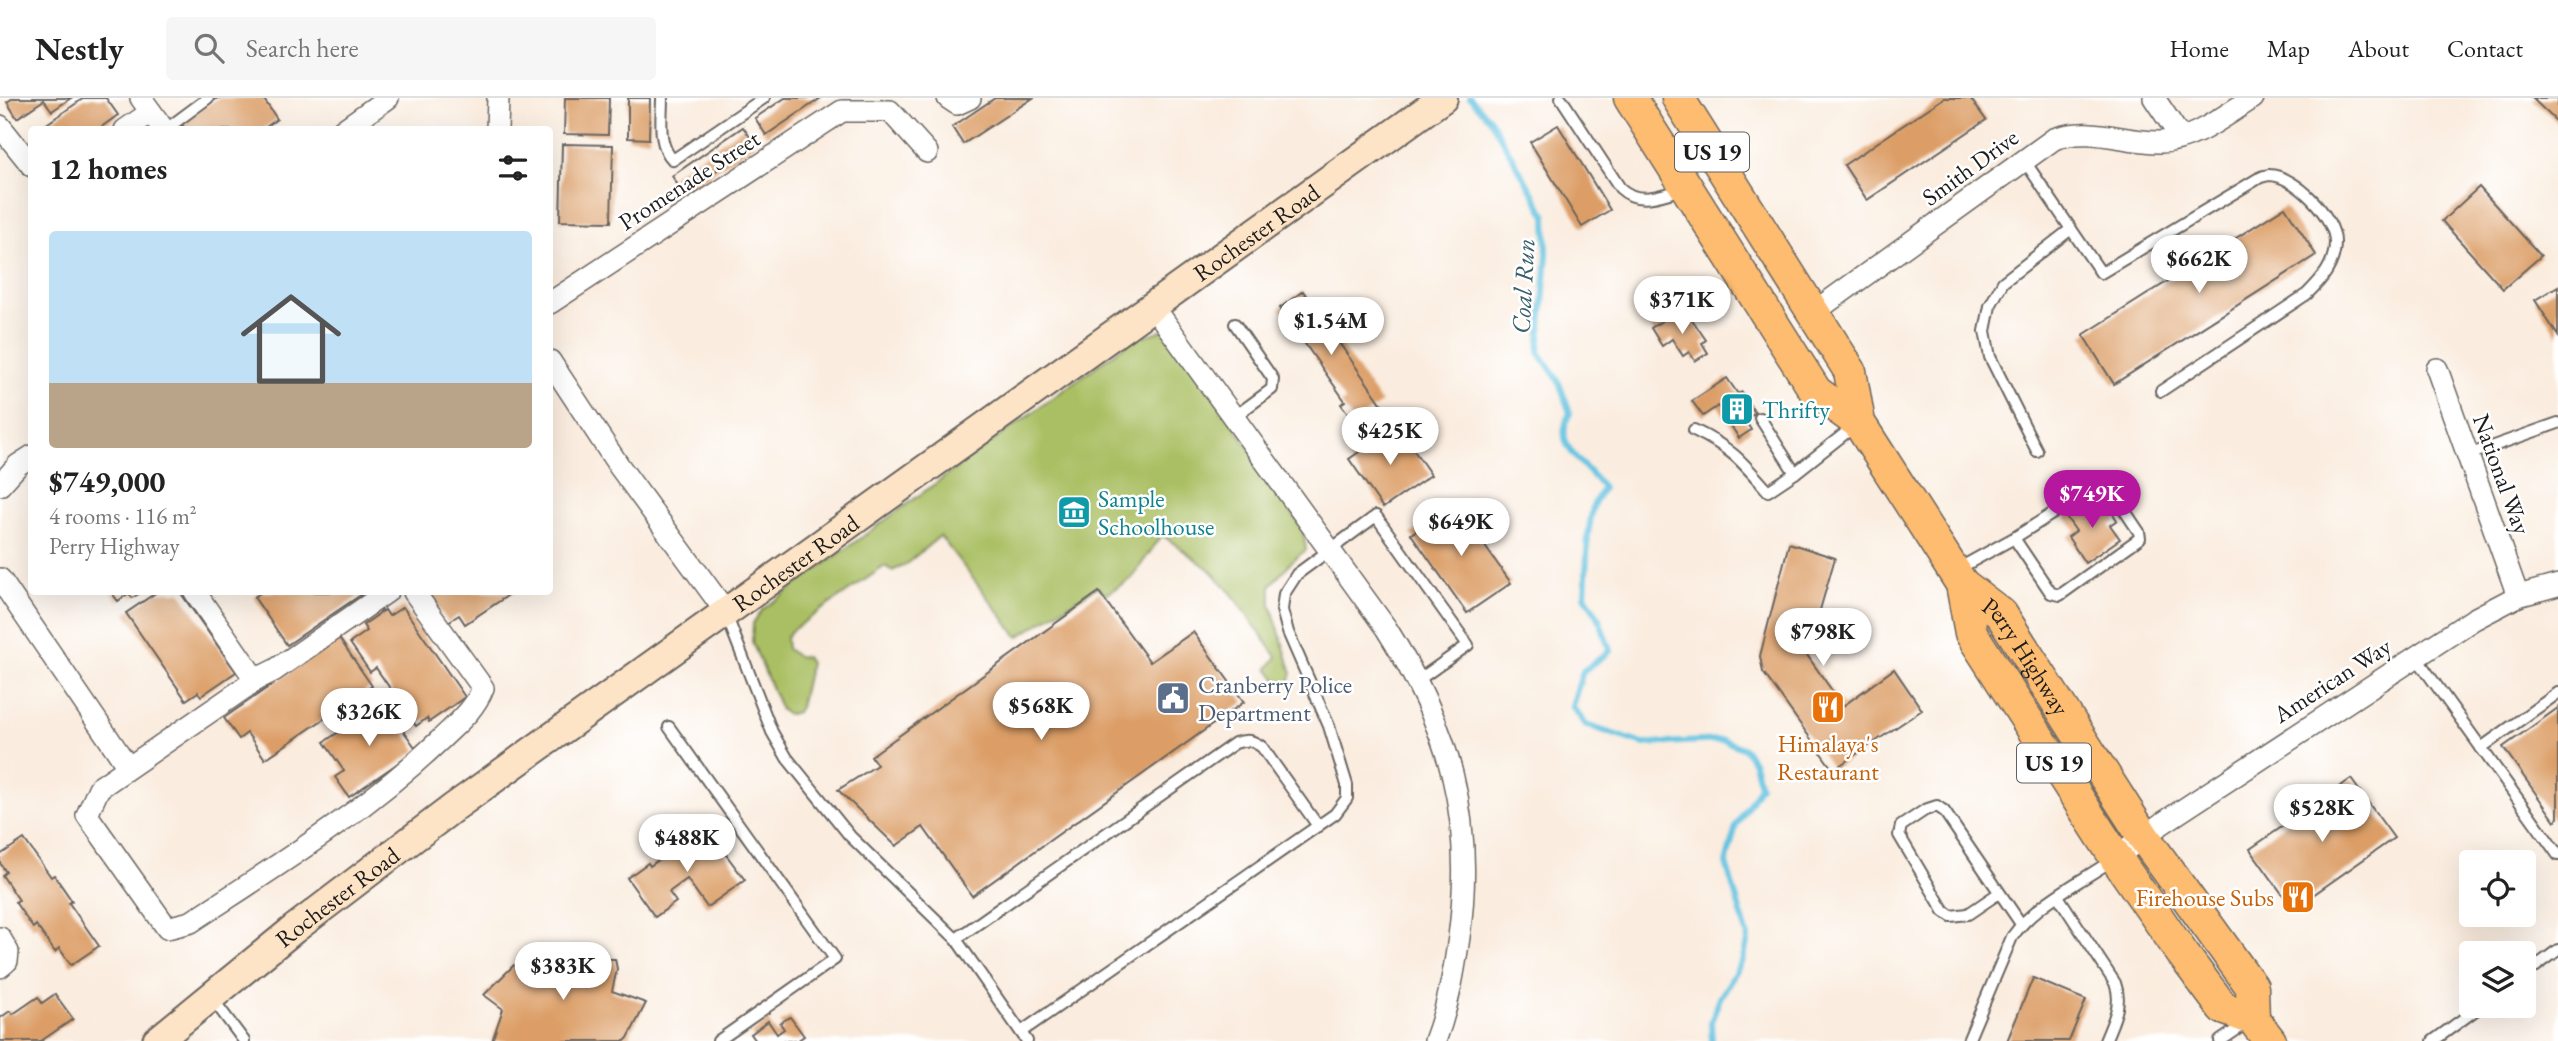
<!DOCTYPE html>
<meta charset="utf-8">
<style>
body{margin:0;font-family:"EB Garamond",serif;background:#f6f6f6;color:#222;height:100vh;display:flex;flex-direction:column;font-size:26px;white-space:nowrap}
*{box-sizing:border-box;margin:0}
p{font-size:23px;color:#767676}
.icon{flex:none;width:38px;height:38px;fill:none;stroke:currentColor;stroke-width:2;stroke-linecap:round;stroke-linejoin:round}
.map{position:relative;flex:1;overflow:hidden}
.panel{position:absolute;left:28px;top:28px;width:525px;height:469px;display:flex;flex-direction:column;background:#fff;border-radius:7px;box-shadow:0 7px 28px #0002}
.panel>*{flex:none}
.fabs{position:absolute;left:2459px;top:752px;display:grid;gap:14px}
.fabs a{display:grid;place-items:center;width:77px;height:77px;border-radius:7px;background:#fff;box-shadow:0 7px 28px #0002;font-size:35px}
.price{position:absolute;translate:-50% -60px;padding:0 16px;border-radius:24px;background:#fff;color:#222;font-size:23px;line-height:46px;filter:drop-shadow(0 2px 4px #0008)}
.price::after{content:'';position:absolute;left:50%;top:42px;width:21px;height:16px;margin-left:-10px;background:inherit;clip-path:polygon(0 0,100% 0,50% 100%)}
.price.selected{background:#b5179e;color:#fff}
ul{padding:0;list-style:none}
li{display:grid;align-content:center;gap:14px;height:371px;padding:0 21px}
li span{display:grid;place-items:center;height:217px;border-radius:7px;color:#555}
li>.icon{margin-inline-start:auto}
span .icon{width:126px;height:126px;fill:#fffc;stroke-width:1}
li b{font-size:30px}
h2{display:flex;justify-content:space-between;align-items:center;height:84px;padding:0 21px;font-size:30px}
header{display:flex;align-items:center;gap:42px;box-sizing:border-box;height:98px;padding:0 35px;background:#fff;border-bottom:2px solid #e0e0e0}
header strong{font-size:33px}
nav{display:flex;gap:38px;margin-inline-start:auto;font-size:24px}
.search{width:490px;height:63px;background:#f6f6f6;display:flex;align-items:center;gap:18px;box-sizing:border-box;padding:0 24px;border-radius:7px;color:#767676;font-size:26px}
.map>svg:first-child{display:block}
.green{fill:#aabf63;stroke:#636e40;stroke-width:2}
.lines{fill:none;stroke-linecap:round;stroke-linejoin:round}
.stream{stroke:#62c2e0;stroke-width:6}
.building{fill:#dc9e66}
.lane-casing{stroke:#6a6560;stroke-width:14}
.street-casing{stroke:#6a6560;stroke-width:24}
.secondary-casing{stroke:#6a6560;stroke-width:32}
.primary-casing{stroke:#6a6560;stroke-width:35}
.lane{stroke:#fff;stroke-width:10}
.street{stroke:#fff;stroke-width:21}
.secondary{stroke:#fee4c6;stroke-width:28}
.primary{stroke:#fdbc70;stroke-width:32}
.labels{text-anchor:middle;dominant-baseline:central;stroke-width:5;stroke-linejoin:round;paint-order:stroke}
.shield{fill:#fff;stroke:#606060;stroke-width:2}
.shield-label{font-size:23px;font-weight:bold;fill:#1c1c1c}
.street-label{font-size:24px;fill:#1c1c1c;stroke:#fff}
.culture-label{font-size:24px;fill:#0d838f;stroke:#fff;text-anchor:start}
.service-label{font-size:24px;fill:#4e5e75;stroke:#fff;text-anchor:start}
.food-label{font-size:24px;fill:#c56008;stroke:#fff}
.water-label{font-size:26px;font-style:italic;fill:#385e6a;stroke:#fff}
</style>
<header>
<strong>Nestly</strong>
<div class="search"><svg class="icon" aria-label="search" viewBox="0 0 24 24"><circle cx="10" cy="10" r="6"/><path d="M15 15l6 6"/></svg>Search here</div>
<nav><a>Home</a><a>Map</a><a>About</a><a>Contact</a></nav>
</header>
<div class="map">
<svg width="2558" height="943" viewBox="0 0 2558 943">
<rect width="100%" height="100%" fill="#fff"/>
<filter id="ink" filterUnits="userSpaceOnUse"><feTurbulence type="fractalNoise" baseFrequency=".0143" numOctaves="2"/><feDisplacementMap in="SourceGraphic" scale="14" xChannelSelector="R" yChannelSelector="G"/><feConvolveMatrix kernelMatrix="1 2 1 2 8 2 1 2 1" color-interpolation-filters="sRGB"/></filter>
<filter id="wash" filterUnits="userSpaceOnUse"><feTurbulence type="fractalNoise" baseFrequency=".00686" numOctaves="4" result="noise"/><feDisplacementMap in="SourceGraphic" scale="28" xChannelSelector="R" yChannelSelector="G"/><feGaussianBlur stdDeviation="1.57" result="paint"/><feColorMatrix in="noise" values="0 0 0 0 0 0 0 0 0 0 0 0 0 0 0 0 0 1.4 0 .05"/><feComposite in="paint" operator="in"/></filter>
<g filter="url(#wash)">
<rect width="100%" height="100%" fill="#faecde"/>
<polygon class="green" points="1170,230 1303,432 1306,452 1293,462 1271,487 1271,507 1292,575 1289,586 1277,582 1268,570 1277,559 1232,496 1209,471 1162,437 1131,481 1106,496 1097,489 1018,539 940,438 905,467 892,473 885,468 791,533 786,540 787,551 797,558 806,559 810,565 800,609 796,615 787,616 781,612 752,544 753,525 762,512 1132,242"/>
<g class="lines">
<path class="stream" d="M1470,0L1490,21L1546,118L1547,157L1539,254L1558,282L1570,315C1551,351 1585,363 1603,390L1593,408L1588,436L1585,498L1598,518L1610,553L1583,573L1572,608L1586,627L1643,646L1723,642L1745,651L1754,665L1760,688L1736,728L1726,765L1748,839L1743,862L1720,900L1711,924L1712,943"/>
</g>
<g id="blocks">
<g class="building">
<polygon points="13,0 71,0 52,13 44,2 17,20 7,4"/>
<polygon points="84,0 106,0 118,17 97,32 38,32"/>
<polygon points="218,0 263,0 277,21 262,32 186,32 181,25"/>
<polygon points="565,0 609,0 608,37 564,36"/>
<polygon points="628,0 650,0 649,41 628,40"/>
<polygon points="785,0 821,0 766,37 755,20"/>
<polygon points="995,0 1033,0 963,46 952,29"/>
<polygon points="1944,0 1970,0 1986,22 1867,102 1844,67"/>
<polygon points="2532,0 2558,0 2558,25"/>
<polygon points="1558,27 1610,112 1582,129 1530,44"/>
<polygon points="743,29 755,46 683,95 672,78"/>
<polygon points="562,46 613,47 611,124 560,123"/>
<polygon points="2479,89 2541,158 2503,191 2442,123"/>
<polygon points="2285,109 2316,157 2114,286 2083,237"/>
<polygon points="2558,188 2558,238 2535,202"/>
<polygon points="1303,193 1381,305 1354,324 1341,306 1345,303 1280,210"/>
<polygon points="1673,216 1678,224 1689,217 1706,242 1702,245 1708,255 1695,263 1689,254 1683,258 1672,241 1662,248 1651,230"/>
<polygon points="1727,280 1738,296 1742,294 1755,315 1745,322 1751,332 1739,340 1718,308 1703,318 1692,303"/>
<polygon points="1397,328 1431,377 1383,410 1349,361"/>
<polygon points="2092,401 2099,411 2106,406 2117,422 2110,427 2120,441 2085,465 2068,439 2076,433 2066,419"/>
<polygon points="1455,406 1511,485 1467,515 1411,436"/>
<polygon points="1789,445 1835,460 1807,557 1843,608 1894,571 1922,612 1833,672 1763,574 1760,558"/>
<polygon points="111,494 142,494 132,500 129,495 118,503"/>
<polygon points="157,494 180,494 236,574 201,598 198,594 186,602 126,515"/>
<polygon points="262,494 365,494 287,547 254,499"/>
<polygon points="427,494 513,494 465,526 459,517 448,524"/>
<polygon points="1099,494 1150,564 1193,534 1244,604 972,798 923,729 896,748 838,692 877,667 871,658"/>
<polygon points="403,509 465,599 429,624 427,620 416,628 376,570 370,574 350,545 367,533 363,527 385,512 389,518"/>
<polygon points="339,540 372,588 265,661 247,635 239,641 224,620"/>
<polygon points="383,604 417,652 349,699 335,679 344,673 324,644"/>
<polygon points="2558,610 2558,720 2555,723 2503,649"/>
<polygon points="2351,681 2394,740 2293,811 2250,751"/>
<polygon points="698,730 708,744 711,741 722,755 724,754 745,782 707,809 687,781 669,794 676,804 655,819 627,780 648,765 650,768 668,755 667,753"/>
<polygon points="24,741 51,779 54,777 72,803 69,805 99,848 71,867 59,850 55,854 36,827 33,830 15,804 19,802 2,777 6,774 0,765 0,757"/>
<polygon points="536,851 544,853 547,857 556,854 560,861 615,861 617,871 612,893 646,905 628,940 625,943 492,943 503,911 484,897 514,867 520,870 525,867 528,856"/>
<polygon points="2033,880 2086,902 2069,943 2007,943"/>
<polygon points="55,896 73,921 41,943 0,943 0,920 10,913 13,916 38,899 42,905"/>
<polygon points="790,919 804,938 797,943 756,943 751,936 768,923 777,936 784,931 780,925"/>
</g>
</g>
</g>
<g filter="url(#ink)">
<use href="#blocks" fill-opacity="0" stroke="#6a6560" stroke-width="2"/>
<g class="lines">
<g class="lane-casing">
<g id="lane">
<path d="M662,0C662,21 657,46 673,62L764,0"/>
<path d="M1561,0L1620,90C1639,108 1660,97 1683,91"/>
<polyline points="165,32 208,0"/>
<path d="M2024,62L2101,175L2259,80C2259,79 2269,77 2269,77C2295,77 2335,119 2335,144C2335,167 2322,181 2307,196L2161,293"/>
<polyline points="1234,319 1272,291 1273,281 1235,226"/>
<polyline points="1760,320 1795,375 1857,326"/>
<path d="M1694,332C1731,350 1741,362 1768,393L1795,375"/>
<polyline points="2037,353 1990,259 1985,233 1990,208 2003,184 2071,131"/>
<polyline points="2468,357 2558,325"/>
<polyline points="1956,472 2014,440 2098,387 2109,389 2139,434 2140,440 2060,497 2051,495 2014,440"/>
<polyline points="726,516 772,634 787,660 850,738 956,841 1027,943"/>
<polyline points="2416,559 2558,757"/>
<polyline points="669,629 835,861 718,943"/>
<polyline points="2481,650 2558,595"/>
<polyline points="1999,795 1968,816 1951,818 1944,813 1899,737 1901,728 1925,712 1937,708 1944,713 2021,826"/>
<path d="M2058,798L2115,885C2123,906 2113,923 2105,943"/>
<path d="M956,841L1235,645C1247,641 1252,642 1262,649L1318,728"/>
<polyline points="2524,877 2558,852"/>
<polyline points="212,900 244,943"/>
<polyline points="1021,934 1335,716 1347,700 1347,687 1329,628 1288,534 1282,512 1284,496 1297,476 1376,418 1468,547 1417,583"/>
<path d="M1968,943L2012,839C2036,805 2080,784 2114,761"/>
<polyline points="2220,943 2248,924"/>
<polyline points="2433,943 2481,908"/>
</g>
</g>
<g class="street-casing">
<g id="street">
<polyline points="141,0 164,32"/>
<polyline points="948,0 957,6 970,0"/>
<polyline points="2154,0 2181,40"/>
<polyline points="0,28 32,68"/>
<polyline points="125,32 151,14"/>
<polyline points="343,32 388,0"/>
<polyline points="497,32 498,0"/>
<polyline points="550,205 842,13 890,13 927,54"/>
<path d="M1153,208L1386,530C1450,631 1475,719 1459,839C1454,874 1448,909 1435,943"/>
<path d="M1814,214L2054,41C2090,27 2124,45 2161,44C2194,43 2225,17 2253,0"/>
<polyline points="550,263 619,368 726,514"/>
<polyline points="2437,271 2518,498"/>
<polyline points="0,387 18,367 32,358"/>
<polyline points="0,481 128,669"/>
<polyline points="195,494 250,574 259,580 275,572 387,494"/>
<path d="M259,580L99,690L87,717L167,830L191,824C278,767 363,715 439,643C456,626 474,613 483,590L414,494"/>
<polyline points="2116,760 2143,738 2474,521 2518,498 2558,487"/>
<polyline points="0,840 8,854 7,863 0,869"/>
</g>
</g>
<g class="secondary-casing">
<g id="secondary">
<path id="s1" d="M157,943L294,831L453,710L1443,0"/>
</g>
</g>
<g class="primary-casing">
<g id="primary">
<polyline points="1630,0 1816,294 1859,325"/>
<polyline points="1678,0 1850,273 1859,325 1962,486 1971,535 2116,760 2182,855 2223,910 2253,921 2270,943"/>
<path id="s2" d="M1962,486L2001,516L2143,738L2252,889L2253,921"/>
</g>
</g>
<use href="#lane" class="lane"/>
<use href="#street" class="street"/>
<use href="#secondary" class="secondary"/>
<use href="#primary" class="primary"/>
</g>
</g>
<defs>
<g id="building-square" transform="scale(1.75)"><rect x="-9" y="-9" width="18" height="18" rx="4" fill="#0f9aa8" stroke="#fff"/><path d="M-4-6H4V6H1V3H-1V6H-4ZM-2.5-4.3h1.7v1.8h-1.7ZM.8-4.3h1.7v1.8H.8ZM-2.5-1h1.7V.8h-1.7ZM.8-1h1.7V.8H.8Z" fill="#fff"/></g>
<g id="museum-square" transform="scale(1.75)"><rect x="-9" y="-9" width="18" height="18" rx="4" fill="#0f9aa8" stroke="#fff"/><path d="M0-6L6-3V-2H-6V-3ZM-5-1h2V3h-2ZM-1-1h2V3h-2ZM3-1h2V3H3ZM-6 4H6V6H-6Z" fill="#fff"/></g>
<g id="civic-square" transform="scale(1.75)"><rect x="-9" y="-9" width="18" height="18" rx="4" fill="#5c6f8a" stroke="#fff"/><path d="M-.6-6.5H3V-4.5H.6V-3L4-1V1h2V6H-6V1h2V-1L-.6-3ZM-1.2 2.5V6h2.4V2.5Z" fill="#fff"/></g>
<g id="restaurant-square" transform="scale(1.75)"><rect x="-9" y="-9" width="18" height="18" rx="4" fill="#e8710a" stroke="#fff"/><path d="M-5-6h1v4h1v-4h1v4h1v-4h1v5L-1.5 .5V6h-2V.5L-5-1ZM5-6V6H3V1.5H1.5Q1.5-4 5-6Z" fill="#fff"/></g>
</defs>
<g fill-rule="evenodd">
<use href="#building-square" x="1737" y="311"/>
<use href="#museum-square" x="1074" y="414"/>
<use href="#civic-square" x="1173" y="600"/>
<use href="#restaurant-square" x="1828" y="609"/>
<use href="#restaurant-square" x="2298" y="799"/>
</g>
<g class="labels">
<g class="shield">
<rect x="1675" y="34.5" width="74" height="39" rx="5"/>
<rect x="2017" y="645.5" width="74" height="39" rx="5"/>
</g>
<g class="shield-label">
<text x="1712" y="54">US 19</text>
<text x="2054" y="665">US 19</text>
</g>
<g class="street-label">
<text transform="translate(1970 69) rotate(-36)">Smith Drive</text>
<text transform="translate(689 82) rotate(-33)">Promenade Street</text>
<text stroke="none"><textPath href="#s1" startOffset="1365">Rochester Road</textPath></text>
<text transform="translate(2502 376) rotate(70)">National Way</text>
<text stroke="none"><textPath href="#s1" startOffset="798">Rochester Road</textPath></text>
<text stroke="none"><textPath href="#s2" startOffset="98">Perry Highway</textPath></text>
<text transform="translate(2332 582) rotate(-33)">American Way</text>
<text stroke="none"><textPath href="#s1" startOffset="231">Rochester Road</textPath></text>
</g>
<g class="culture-label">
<text x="1762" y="311">Thrifty</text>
<text x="1098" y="400">Sample<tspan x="1098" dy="28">Schoolhouse</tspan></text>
</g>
<g class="service-label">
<text x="1198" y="586">Cranberry Police<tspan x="1198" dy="28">Department</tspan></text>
</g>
<g class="food-label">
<text x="1828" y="645">Himalaya's<tspan x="1828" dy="28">Restaurant</tspan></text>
<text x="2274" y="799" text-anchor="end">Firehouse Subs</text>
</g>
<g class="water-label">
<text transform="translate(1523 188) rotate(-87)">Coal Run</text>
</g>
</g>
</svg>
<div class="fabs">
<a><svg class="icon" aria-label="locate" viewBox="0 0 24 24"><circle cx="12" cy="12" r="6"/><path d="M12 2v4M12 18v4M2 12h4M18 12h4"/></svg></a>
<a><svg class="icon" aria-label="layers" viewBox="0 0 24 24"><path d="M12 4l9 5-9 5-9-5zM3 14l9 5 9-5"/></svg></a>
</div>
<b class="price" style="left:2199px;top:197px">$662K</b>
<b class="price" style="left:1682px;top:238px">$371K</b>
<b class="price" style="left:1331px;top:259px">$1.54M</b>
<b class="price" style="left:1390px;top:369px">$425K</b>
<b class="price selected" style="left:2092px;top:432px">$749K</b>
<b class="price" style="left:1461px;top:460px">$649K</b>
<b class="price" style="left:1823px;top:570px">$798K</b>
<b class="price" style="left:1041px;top:644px">$568K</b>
<b class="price" style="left:369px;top:650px">$326K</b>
<b class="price" style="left:2322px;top:746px">$528K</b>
<b class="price" style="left:687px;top:776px">$488K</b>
<b class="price" style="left:563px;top:904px">$383K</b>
<section class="panel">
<h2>12 homes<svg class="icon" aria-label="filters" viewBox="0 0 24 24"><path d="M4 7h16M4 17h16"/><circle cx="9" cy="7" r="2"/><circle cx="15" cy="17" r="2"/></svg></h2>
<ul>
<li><span style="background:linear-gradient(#bfe0f5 70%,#b9a48a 0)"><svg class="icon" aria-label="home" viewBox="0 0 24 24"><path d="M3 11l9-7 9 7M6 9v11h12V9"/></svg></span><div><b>$749,000</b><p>4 rooms · 116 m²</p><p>Perry Highway</p></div></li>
</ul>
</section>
</div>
